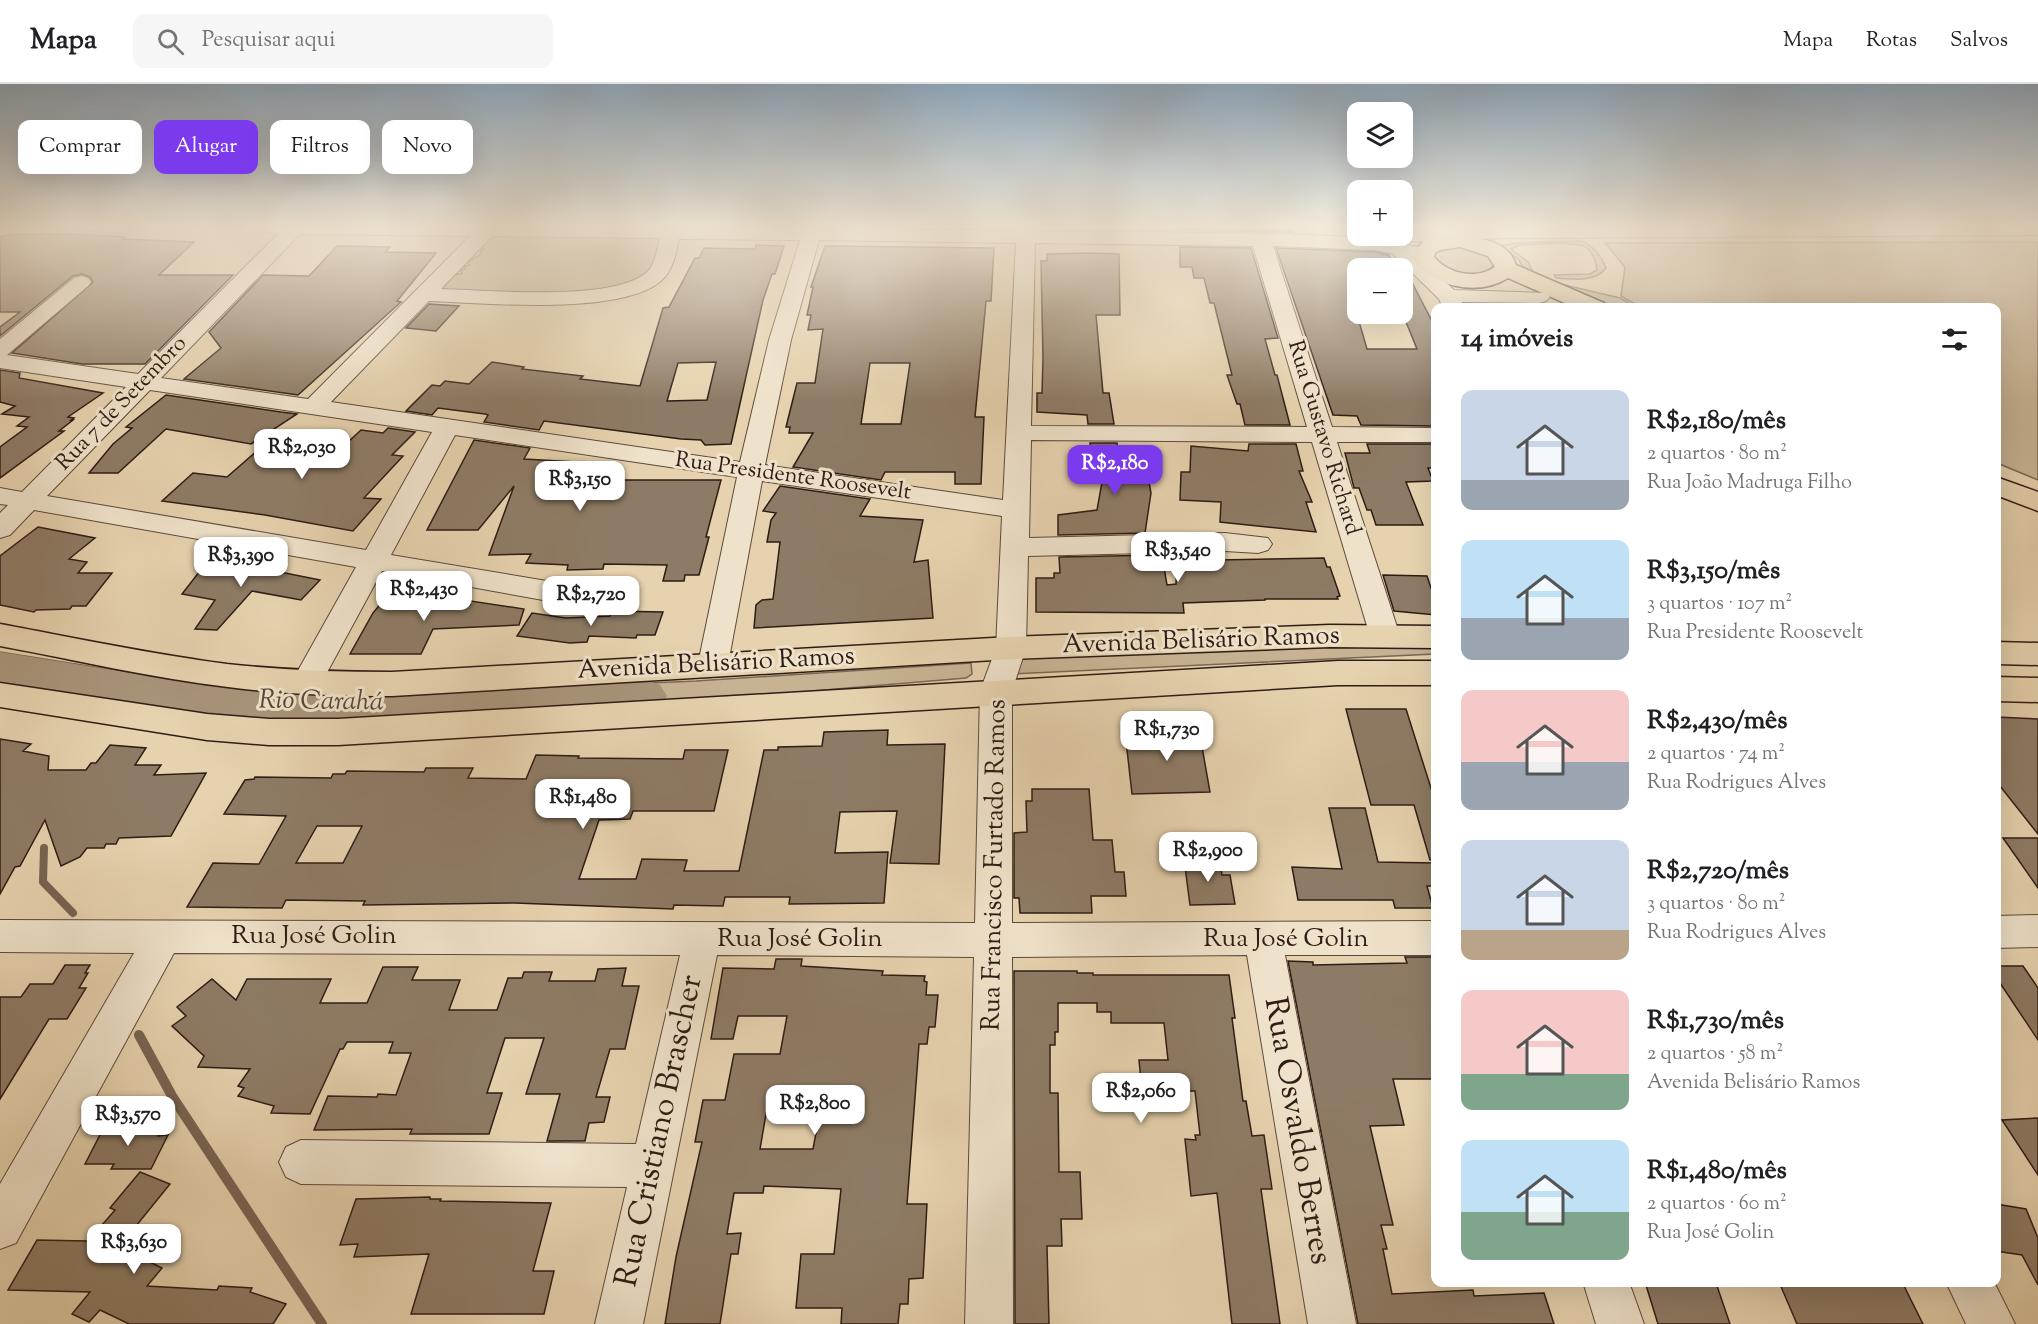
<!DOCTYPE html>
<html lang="pt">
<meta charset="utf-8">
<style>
body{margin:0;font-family:"Sorts Mill Goudy",serif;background:#f6f6f6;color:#202124;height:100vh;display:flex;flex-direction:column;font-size:22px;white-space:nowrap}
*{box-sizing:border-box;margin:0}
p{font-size:20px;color:#757577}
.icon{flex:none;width:33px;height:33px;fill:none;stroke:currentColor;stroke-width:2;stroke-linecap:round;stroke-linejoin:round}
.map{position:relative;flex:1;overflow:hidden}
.drawer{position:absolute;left:1431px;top:219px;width:570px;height:984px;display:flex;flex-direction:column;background:#fff;border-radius:12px;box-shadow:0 6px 24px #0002}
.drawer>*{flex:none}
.hud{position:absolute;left:18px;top:36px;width:570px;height:54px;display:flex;gap:12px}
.tools{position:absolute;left:1347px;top:18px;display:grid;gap:12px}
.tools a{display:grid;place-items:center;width:66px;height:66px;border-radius:12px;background:#fff;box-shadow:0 6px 24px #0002;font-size:30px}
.price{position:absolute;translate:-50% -51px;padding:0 14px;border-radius:12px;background:#fff;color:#222;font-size:20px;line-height:39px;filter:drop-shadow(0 2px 3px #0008)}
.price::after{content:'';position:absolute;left:50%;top:36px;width:18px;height:14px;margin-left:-9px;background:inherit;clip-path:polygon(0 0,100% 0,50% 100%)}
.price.active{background:#7c3aed;color:#fff}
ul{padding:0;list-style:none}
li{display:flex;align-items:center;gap:18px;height:150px;padding:0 30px}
li span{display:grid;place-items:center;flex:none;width:168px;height:120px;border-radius:12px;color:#555}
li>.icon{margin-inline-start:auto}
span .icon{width:72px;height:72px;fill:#fffc;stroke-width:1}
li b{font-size:26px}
h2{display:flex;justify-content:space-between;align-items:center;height:72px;padding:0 30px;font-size:26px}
.pill{padding:0 21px;border-radius:12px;background:#fff;box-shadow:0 6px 24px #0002;font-size:21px;line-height:54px}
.pill.active{background:#7c3aed;color:#fff}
header{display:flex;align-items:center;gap:36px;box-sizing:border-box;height:84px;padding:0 30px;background:#fff;border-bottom:2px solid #e0e0e0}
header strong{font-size:28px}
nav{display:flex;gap:33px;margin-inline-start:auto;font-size:21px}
.search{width:420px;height:54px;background:#f6f6f6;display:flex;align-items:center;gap:15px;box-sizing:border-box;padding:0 21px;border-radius:12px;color:#757577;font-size:22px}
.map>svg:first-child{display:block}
.green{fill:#c7b394;stroke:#7b6854;stroke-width:1.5}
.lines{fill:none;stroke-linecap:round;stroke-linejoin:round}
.stream-far1{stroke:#786452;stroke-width:8}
.stream{stroke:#786452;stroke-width:10}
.river{fill:#a8947a;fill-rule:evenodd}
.building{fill:#8e7b65;stroke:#2f1c15;stroke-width:1.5;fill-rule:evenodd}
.minor-casing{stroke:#5d4a3b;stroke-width:2}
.major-casing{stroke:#2f1c15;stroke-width:3}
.minor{fill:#efe2ca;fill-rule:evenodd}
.major{fill:#e6d2ae;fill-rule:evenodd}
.labels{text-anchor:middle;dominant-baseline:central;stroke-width:6;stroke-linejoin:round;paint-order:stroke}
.far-street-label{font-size:22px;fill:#2f1c15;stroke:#efe2ca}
.street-label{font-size:26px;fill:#2f1c15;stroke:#efe2ca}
.water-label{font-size:27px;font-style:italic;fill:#594638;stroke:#efe2ca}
.near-street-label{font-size:32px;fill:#2f1c15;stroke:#efe2ca}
</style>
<header>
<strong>Mapa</strong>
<div class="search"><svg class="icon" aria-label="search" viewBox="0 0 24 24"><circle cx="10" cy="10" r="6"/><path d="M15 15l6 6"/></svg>Pesquisar aqui</div>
<nav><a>Mapa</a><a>Rotas</a><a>Salvos</a></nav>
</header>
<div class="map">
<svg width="2038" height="1240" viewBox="0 0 2038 1240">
<rect width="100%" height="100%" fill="#e6d2ae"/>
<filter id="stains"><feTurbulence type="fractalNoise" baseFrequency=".00333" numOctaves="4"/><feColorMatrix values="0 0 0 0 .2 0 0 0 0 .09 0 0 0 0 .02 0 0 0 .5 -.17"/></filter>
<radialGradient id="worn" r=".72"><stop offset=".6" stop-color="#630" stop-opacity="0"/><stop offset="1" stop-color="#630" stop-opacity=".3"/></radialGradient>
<g class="green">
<path d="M489,151L662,153C660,163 658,181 651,187C620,218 486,207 439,206L447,193L462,189L460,186L465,185L464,183L469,181L468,178L481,170L480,167L484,165L479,161Z"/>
<path d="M1581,157C1592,160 1602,173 1606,184C1595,199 1573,195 1556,194L1554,191L1590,190L1597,186C1596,179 1593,169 1587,164C1575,156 1535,161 1520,161L1511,165L1528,178L1534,190L1548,197L1620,214L1636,223H1605L1526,188L1519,176L1502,162L1515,159Z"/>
<polygon points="2038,158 2038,396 1997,379 1996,224 1640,223 1621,212 1625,183 1605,159"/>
<path d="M1459,162L1489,172L1493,177V182C1475,198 1448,188 1433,174L1434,169L1439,165Z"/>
<polygon points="1435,557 1435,570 1010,590 1013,571"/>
<polygon points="0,568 184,597 252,604 438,608 696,597 971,579 972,590 966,594 468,636 258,637 0,602"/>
</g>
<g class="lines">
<g class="stream-far1">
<polyline points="72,609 82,595"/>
<polyline points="44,764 43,798 73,829"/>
</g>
<polyline class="stream" points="139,951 172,1012 322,1240"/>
<polygon class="river" points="0,568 137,590 305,607 645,596 660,601 667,612 660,623 645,628 305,639 137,622 0,598"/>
</g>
<g class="building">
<polygon points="1180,144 1291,144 1292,148 1180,146"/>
<polygon points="12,150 75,150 125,153 122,155 194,158 159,191 233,191 145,280 82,280 12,269 93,198 90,193 82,190 73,192 0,252 0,243 20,228 0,228 0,153"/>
<path d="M756,161L784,162L775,190H772L763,216L731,360L705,361L701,356L681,355L544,337L539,346L484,338L488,331L485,330L438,324L432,331L406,327L432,301L440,302L445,297L469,300L492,278L524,283L522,285L583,292L580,295L640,302L663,224L669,223L695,174H699L704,164L755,165ZM716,278L707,316L667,317L678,279Z"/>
<polygon points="337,162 390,163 385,168 436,169 397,217 401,218 298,311 184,295 221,264 209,248 263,191 309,192"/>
<path d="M825,162L994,164L991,217H986L975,333H984L981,400H955V388H885L881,396L793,383L813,349H789L790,343H786L797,299H815L823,245L808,246L811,231H807L813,203H811ZM870,279H910L901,340H861Z"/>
<polygon points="1180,163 1251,164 1278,254 1265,255 1275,291 1277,291 1290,341 1245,341 1240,320 1237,320 1227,291 1232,291 1214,219 1210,219 1204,194 1194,194 1192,183 1180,183"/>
<polygon points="1276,164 1376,168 1388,171 1400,184 1352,184 1358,198 1358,234 1367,265 1417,265 1402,228 1402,182 1405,185 1436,245 1436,342 1361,341 1357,332 1333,331"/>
<polygon points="1088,169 1119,170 1120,231 1096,231 1103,309 1109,309 1114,340 1088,340 1087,331 1037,328 1037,309 1042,309 1043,274 1041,177 1047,177 1047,170"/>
<polygon points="429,220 459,222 436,247 406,244"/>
<polygon points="0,286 20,289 19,294 103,309 68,333 74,334 71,336 73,336 59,347 64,347 0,394 0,363 27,343 17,342 29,333 2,330 15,322 0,318"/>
<polygon points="166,311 281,328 297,330 251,360 166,345 118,389 89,389 113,360 132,344 126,343"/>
<polygon points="388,344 415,348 392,371 403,372 364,414 381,415 353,447 265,431 162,417 193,389 227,393 273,353 339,361 341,359 347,359 361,346 383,349"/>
<polygon points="474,356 530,364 524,375 611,380 611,396 721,396 706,453 709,453 699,491 685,491 684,497 663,497 667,481 604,480 603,485 567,486 568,481 526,479 531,470 489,471 514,402 478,446 427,446"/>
<polygon points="1090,359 1117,359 1118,365 1143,365 1151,409 1145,449 1058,451 1058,431 1097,426 1106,376 1093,376"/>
<polygon points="1249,360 1296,360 1303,387 1299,387 1312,418 1306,418 1316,448 1220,438 1221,418 1180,416 1181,388 1190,388 1191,362 1248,367"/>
<polygon points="1367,360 1436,360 1436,384 1428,384 1433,397 1406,398 1423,441 1376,441 1371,426 1367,426 1359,404 1354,404 1345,369 1370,369"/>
<polygon points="780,402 870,415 860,432 923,436 914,478 928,476 933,534 754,544 756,521 762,516 773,515 780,458 767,458 771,436 776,429 763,427"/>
<polygon points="38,443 95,454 69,475 87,478 78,489 112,489 86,522 72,522 70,525 36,526 34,528 0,521 0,472"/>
<polygon points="1177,470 1215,470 1217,476 1324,474 1327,483 1330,483 1340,512 1337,513 1338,515 1265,515 1265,516 1183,519 1184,529 1036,528 1036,494 1054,494 1054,489 1060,489 1059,473 1162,471 1167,501 1176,500"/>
<polygon points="210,474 257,481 255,483 320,496 301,516 252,507 217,546 195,545 215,516 182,510"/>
<polygon points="1383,491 1427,492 1436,519 1436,531 1394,527"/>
<polygon points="394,504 427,509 420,518 470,521 471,517 524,525 519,541 433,545 421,570 350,570 373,529"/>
<polygon points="612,527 663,528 655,551 637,551 636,554 589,552 587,558 570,559 517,552 532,529 566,534 610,532"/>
<polygon points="1346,625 1406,625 1436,720 1436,775 1430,776 1414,721 1371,721"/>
<polygon points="1996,633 2038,635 2038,750 1996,697"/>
<path d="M888,646L887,661L945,660L939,780L890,779L897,727L840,728L835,769L888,768L884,819L789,820L790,813H725L723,822L674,821L673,825L515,819L363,821L365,817L286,816L282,824L187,823L213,779L259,780L286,732L224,730L245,696L254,695L255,693L331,694L333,690H345L347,687L424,688L426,684H473L468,694L526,695L536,671L579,672L578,674L683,675L685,666H728L714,727H633L630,735L599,736L579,795H636L642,775L687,776L684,787H739L764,666H778V663L822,662L824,648ZM317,742H362L343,779H296Z"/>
<polygon points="1199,646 1210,708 1132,710 1125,648"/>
<polygon points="0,655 31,660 23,667 49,672 48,686 86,686 91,679 96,679 110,661 146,664 135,681 161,681 154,691 206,689 171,752 119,754 116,760 106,760 104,764 87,764 80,773 61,782 45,736 20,782 15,783 0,810"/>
<polygon points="1032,705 1089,705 1093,756 1112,756 1115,788 1124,788 1126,812 1091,812 1092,829 1020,829 1019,814 1014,814 1014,749 1027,748 1026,717 1032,717"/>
<polygon points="1329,724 1365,724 1378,778 1436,779 1436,802 1427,802 1433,824 1395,824 1393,816 1298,816 1292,783 1342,785"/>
<polygon points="2003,754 2038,754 2038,804"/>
<polygon points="1219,774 1222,791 1230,791 1235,820 1190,821 1184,775"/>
<polygon points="1405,873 1436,873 1436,995 1393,995 1404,1041 1370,1042 1393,1141 1381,1141 1387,1165 1383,1165 1392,1210 1473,1206 1474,1212 1544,1209 1554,1240 1358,1240 1288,877 1313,878 1313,881 1407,879"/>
<path d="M776,875H802L801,882L883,887L882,891L925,892L924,897L927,898L926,911H938L935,943H929L927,960H919L907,1120H927L923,1194L909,1195L908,1220H900L898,1240H841L842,1224H796L801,1170H834L841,1105L764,1102L763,1109H734L727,1150L741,1149L738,1170H731L720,1240H665L676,1173L702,1058H695L703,1016H725L734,970H780L787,932H738L733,955H711L723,884L774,885ZM777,1005L824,1006L813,1065H760L770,1007Z"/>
<polygon points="65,881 90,881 85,889 88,889 79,904 86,904 67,935 49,935 0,1015 0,913 21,913 30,900 53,900"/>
<polygon points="1996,882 2023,882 2038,904 2038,956 1996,893"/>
<polygon points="383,883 418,883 412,896 460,896 449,926 497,926 508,894 522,894 524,888 552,888 549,897 595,897 598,885 626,884 622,902 639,902 625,965 610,965 596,1013 610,1013 604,1038 589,1039 585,1057 547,1057 560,1010 526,1010 544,954 505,954 487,1009 502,1009 489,1050 410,1050 412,1045 314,1046 328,1012 377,1013 378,1010 396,1011 411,969 389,969 393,958 347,958 343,965 340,965 310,1030 271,1029 274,1022 238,1012 244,1004 238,1002 250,985 198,983 204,972 172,942 186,932 177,923 212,895 236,916 247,895 331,895 320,919 367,919"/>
<polygon points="1014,887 1077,887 1077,889 1093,889 1093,891 1229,891 1235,934 1232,934 1243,1017 1246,1017 1252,1052 1264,1051 1272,1105 1261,1105 1280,1240 1232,1240 1217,1109 1191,1112 1185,1055 1196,1056 1195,1051 1200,1051 1195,1007 1142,1007 1139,976 1168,976 1164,939 1111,939 1111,928 1097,928 1097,919 1058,919 1058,948 1055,948 1055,961 1050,961 1050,1009 1058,1009 1059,1088 1080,1088 1082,1135 1061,1135 1062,1162 1047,1162 1049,1240 1015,1240"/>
<polygon points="2038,1034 2038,1091 2002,1036"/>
<polygon points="162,1042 158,1052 168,1051 151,1085 111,1085 114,1080 85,1080 104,1043"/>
<polygon points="140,1088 170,1100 127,1153 129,1153 126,1156 144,1165 138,1172 162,1184 147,1202 217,1206 219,1202 252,1204 250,1208 286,1220 273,1240 129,1240 100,1226 89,1238 72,1230 90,1208 8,1206 37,1156 88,1157 115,1126 110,1124"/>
<polygon points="430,1113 430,1115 441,1115 440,1117 551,1119 533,1187 554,1187 544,1230 411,1230 429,1170 354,1173 358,1160 340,1161 356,1115"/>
<polygon points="1996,1120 2026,1125 2038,1154 2038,1201 2022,1171 1996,1167"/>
<polygon points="1645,1198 1716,1199 1730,1240 1658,1240"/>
<polygon points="1779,1198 1902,1198 1923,1240 1797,1240"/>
</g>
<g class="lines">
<g class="minor-casing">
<g id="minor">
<path d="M259,144H823L1016,147V144H1036V147L1286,150L1376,154L1430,166L1433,170L1430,174L1423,176L1454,206L1546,209L1550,213L1546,217L1539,219L1462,218L1464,224H1443L1439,215L1393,170L1376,166L1273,162L1332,343L1436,344V358H1337L1400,552L1396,559L1385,562L1374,559L1370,552L1312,358L1031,356L1029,454L1225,449L1268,454L1272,460L1268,466L1258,469L1225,467L1028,472L1026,564L1012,607V839L1436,837V871H1285L1356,1240H1308L1247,871L1012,873L1013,1240H965L974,873L717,871L643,1240H595L627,1103L301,1100L286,1093L279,1078L286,1063L301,1056L636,1060L680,871L174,869L16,1159L0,1165V1100L134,869L0,868V836L975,839L980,607L996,564L1002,432L762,397L728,580L724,588L713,591L702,588L698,580L737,393L455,351L391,471L571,501L581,504L585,511L581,518L571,521L382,487L317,607L306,610L295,607L291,599L356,483L34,426L10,451L0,454V429L8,421L0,420V404L22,408L126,303L0,284V255L74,194L81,192L88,194L91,198L88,202L7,271L138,290L278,150L262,148ZM300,150L470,152L308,315L161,294ZM492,152L660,154C657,165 655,182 646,189C611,218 488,206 441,205ZM679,155L800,156L769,256L740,378L331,318L429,217C482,219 621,232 661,197C673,187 676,169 679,155ZM819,156L1016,159L1003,416L765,381L791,256ZM1035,159L1253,162L1307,343L1031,342ZM150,306L432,348L366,466L47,412Z"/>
<polygon points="1460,144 2038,144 2038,151 1507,154 1397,158 1390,156 1387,152 1402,152 1402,146"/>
<polygon points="2038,831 2038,863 1996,864 1996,832"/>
<polygon points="1583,1198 1629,1198 1644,1240 1596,1240"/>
<polygon points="1946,1198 1994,1198 2015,1240 1966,1240"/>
</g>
</g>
<g class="major-casing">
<g id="major">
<path d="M1402,144C1410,144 1419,143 1426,145C1433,147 1441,152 1448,152C1472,153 1507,153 1516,181L1604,219L1607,224H1576L1508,194C1478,213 1432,203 1412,174L1415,166L1423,158L1402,150ZM1460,163L1488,172L1495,183C1476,196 1448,190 1434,173L1435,169L1440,166Z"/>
<polygon points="1996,393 2038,408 2038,427 1996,411"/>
<path d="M0,540C75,554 151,570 227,580C282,586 337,588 392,588L1011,553L1330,541L1436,542V564L1330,563L1011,575L392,612C337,612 283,610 228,603C152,594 76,576 0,562Z"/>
<polygon points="1996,558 2038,559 2038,581 1996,580"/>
<polygon points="1338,577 1436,577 1436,601 1338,601 338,661 269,661 207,656 0,623 0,599 207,630 269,635 338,635"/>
<polygon points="1996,593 2038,594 2038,618 1996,617"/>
</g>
</g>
<use href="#minor" class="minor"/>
<use href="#major" class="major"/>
</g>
<linearGradient id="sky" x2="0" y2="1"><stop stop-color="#8ea7bc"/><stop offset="0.45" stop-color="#f4ebdb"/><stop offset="1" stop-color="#f4ebdb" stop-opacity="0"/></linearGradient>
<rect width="2038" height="317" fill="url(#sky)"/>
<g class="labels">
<g class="far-street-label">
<text transform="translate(122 320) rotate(-46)">Rua 7 de Setembro</text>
<text transform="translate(1323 354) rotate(73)">Rua Gustavo Richard</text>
<text transform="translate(793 393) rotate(8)">Rua Presidente Roosevelt</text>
</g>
<g class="street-label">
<text transform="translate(1201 557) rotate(-2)">Avenida Belisário Ramos</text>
<text transform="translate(716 580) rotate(-3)">Avenida Belisário Ramos</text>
<text transform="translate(995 781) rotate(-89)">Rua Francisco Furtado Ramos</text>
<text x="314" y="852">Rua José Golin</text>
<text x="800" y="855">Rua José Golin</text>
<text x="1286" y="855">Rua José Golin</text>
</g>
<g class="water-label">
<text transform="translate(321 618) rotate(1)">Rio Carahá</text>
</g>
<g class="near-street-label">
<text transform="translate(660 1047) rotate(-78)">Rua Cristiano Brascher</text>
<text transform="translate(1297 1047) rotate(80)">Rua Osvaldo Berres</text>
</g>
</g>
<rect width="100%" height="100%" filter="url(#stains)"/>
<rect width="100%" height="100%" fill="url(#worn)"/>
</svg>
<div class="tools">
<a><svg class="icon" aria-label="layers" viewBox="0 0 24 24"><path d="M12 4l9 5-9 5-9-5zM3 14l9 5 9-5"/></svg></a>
<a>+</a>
<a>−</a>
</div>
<b class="price" style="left:302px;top:396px">R$2,030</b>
<b class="price active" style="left:1115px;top:412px">R$2,180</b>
<b class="price" style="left:580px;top:428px">R$3,150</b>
<b class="price" style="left:1178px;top:499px">R$3,540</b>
<b class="price" style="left:241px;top:504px">R$3,390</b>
<b class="price" style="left:424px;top:538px">R$2,430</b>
<b class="price" style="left:591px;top:543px">R$2,720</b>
<b class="price" style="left:1167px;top:678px">R$1,730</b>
<b class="price" style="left:583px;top:746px">R$1,480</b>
<b class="price" style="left:1208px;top:799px">R$2,900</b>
<b class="price" style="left:1141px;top:1040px">R$2,060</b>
<b class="price" style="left:815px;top:1052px">R$2,800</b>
<b class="price" style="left:128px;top:1063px">R$3,570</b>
<b class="price" style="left:134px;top:1191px">R$3,630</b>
<div class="hud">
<a class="pill">Comprar</a>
<a class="pill active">Alugar</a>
<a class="pill">Filtros</a>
<a class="pill">Novo</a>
</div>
<section class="drawer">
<h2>14 imóveis<svg class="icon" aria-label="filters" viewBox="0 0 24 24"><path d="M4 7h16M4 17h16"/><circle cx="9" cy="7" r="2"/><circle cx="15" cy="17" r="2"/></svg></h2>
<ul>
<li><span style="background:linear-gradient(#c9d6e8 75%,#9aa5b1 0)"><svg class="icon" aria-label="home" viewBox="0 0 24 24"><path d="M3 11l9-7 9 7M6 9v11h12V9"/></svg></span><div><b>R$2,180/mês</b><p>2 quartos · 80 m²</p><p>Rua João Madruga Filho</p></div></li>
<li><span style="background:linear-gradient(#bfe0f5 65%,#9aa5b1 0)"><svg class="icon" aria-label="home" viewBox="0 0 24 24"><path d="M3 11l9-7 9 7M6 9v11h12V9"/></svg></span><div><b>R$3,150/mês</b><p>3 quartos · 107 m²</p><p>Rua Presidente Roosevelt</p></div></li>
<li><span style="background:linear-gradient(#f6c9c9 60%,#9aa5b1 0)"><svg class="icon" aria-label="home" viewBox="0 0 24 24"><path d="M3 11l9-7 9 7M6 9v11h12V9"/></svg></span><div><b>R$2,430/mês</b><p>2 quartos · 74 m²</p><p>Rua Rodrigues Alves</p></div></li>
<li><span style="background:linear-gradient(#c9d6e8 75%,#b9a48a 0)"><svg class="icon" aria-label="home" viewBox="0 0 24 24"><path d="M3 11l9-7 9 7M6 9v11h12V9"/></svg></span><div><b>R$2,720/mês</b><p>3 quartos · 80 m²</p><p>Rua Rodrigues Alves</p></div></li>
<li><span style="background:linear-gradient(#f6c9c9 70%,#7fa58c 0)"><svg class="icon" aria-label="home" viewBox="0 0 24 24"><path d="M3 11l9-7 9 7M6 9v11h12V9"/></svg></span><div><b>R$1,730/mês</b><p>2 quartos · 58 m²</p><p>Avenida Belisário Ramos</p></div></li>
<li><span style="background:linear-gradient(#bfe0f5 60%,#7fa58c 0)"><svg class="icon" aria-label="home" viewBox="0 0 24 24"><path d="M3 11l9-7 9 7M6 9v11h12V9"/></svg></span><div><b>R$1,480/mês</b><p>2 quartos · 60 m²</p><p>Rua José Golin</p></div></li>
</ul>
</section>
</div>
